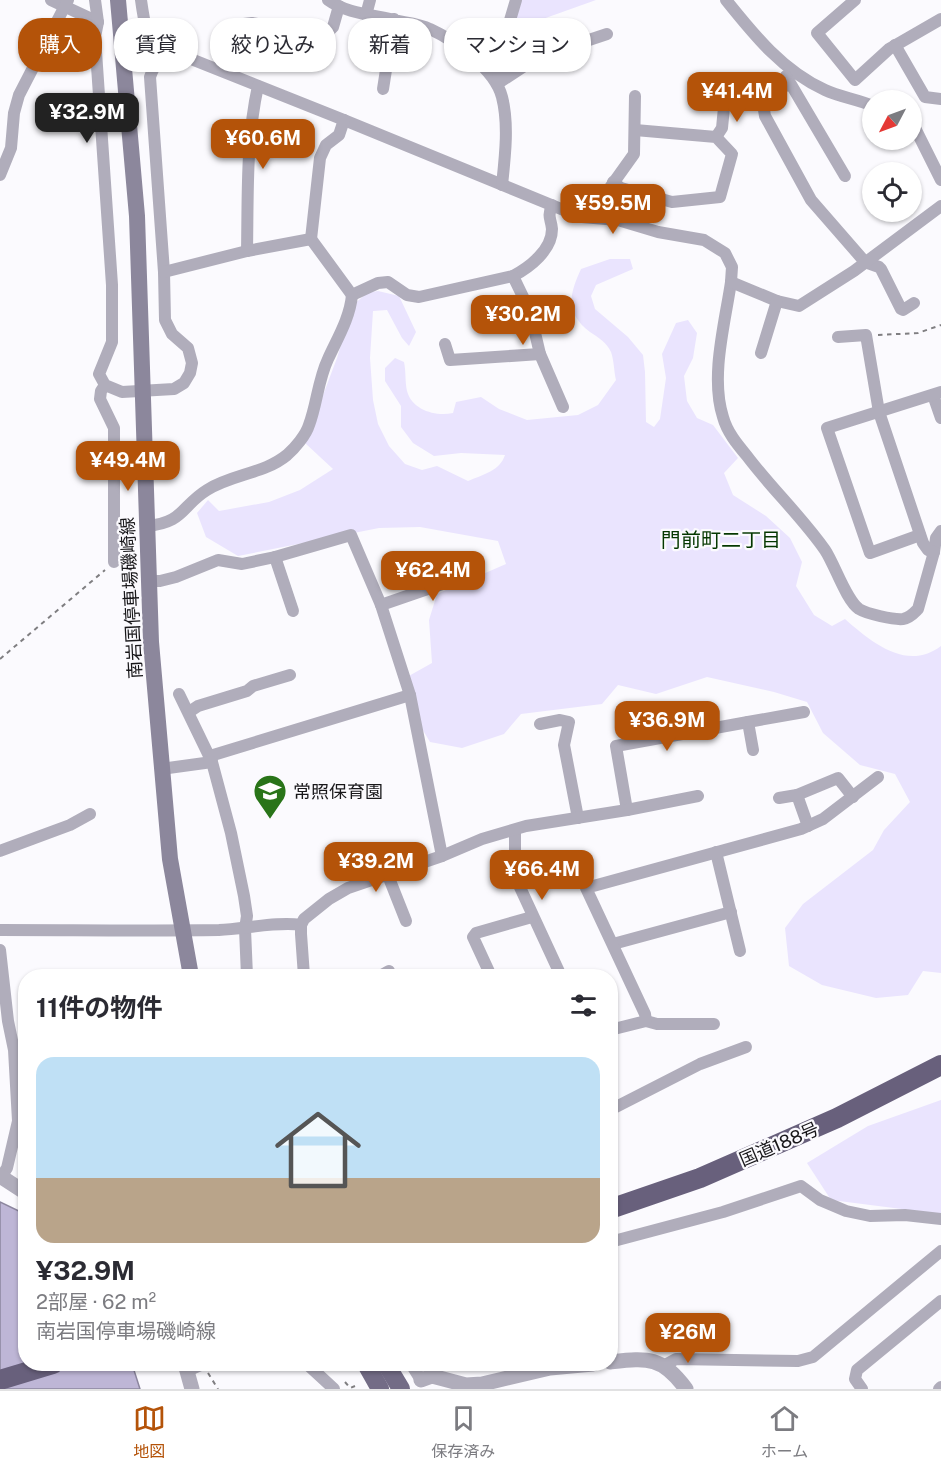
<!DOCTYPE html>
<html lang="ja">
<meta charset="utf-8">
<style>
body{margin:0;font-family:"Public Sans","Noto Sans JP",sans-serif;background:#f2f2f3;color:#2b2b33;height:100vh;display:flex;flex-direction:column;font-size:22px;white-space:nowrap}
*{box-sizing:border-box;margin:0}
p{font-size:20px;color:#7c7c81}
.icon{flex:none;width:33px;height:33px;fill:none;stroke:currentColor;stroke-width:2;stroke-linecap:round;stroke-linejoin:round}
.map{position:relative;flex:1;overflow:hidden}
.details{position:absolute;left:18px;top:969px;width:600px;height:402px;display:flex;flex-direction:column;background:#fff;border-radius:24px;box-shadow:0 2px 4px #0004}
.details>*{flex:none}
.top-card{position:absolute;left:18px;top:18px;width:600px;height:54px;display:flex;gap:12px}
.needle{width:39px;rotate:229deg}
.tools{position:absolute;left:862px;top:90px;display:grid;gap:12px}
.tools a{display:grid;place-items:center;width:60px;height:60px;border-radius:50%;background:#fff;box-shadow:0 2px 4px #0004;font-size:30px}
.price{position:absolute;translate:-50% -51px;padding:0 14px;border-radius:12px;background:#b45309;color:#fff;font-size:20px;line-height:39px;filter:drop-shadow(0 2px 3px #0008)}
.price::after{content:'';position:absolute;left:50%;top:36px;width:18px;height:14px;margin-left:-9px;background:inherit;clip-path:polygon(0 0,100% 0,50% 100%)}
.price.current{background:#222;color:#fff}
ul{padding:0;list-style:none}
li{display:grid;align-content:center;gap:12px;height:318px;padding:0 18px}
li+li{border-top:2px solid #e1e1e2}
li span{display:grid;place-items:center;height:186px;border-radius:18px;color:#555}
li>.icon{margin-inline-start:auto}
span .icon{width:108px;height:108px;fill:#fffc;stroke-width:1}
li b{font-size:26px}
h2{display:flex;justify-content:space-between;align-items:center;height:72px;padding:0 18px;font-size:26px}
.chip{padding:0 21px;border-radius:24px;background:#fff;box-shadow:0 2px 4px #0004;font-size:21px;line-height:54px}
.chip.current{background:#b45309;color:#fff}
.dock{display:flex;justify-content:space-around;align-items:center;height:84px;border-top:2px solid #e1e1e2;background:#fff;font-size:16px;color:#7c7c81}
.dock a{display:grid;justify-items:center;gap:3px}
.dock .current{color:#b45309}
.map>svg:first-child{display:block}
.green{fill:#eae4fe}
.water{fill:#beb6d6;stroke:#8c869e;stroke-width:1.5}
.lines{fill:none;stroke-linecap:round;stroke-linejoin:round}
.path{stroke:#7f7e81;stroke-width:2;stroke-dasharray:4.5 4.5;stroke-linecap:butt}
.minor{stroke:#b0adbb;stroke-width:12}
.tertiary{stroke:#b0adbb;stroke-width:15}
.secondary{stroke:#8c879c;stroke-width:16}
.primary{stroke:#736c86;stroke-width:18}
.trunk{stroke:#68607c;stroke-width:20}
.labels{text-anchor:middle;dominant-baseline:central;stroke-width:4.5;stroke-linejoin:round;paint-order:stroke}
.street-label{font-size:18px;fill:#18171a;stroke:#fbfafe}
.poi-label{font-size:18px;fill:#18171a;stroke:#fbfafe;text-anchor:start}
.neighbourhood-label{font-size:20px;fill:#053800;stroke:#fbfafe}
</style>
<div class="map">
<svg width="941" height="1389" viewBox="0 0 941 1389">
<rect width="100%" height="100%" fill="#fbfafe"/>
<g class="green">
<polygon points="521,0 596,0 512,30"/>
<path d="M610,259H630L633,269L596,285L591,296L595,309L628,337L643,355L645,372L646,422L654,427L660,419L666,378L662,354L676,323L688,320L697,333L693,358L684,376L687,401L697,418L713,425L738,458L724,473L733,495L766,516L790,538L802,562L796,586L814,615L832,626L845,619C871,642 907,672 941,646V973L923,971L908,995L876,998L822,985L789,966L785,928L803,904L873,850L884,830L910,802L895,774L860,765L823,733L807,702L774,692L707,677L656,694L618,685L602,704L521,714L504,734L462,748L430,742L418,722L407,677L432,663L429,620L437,594L506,564L498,541L420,527L379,528L238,556L206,537L197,513L208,500L219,511L269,502L300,490L333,469L305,443L337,358L353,305L367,293L378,291L399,296L416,332L409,346L402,338L387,310L373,311L370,358L373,400L378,424L389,446L405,464L422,470L437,466L468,481C482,475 500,471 505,455L461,453L434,456L413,443L401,427V406L385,381V368L395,358L404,362C406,371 405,382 407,391C412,410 436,417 453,413L456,402L481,397L499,409L527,420L578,415L598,405L616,380C614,372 614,360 611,352C607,343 598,337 590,332C565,313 569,295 581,269Z"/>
<polygon points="941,1100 941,1214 831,1200 807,1163 868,1126"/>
</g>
<polygon class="water" points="0,1202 25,1214 26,1364 132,1364 140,1389 0,1389"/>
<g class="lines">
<g class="path">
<polyline points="878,335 918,333 941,325"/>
<polyline points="0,659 105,570"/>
<polyline points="208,1373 218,1389"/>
<polyline points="345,1382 350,1388 355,1386"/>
</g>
<g class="minor">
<polyline points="51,0 98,22"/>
<path d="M95,0L98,22L95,37L112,285V342L99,374L105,385L122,392L174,389L184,383L190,373L192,363L188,348L172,334L165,320L164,272L150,77C156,60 162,52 181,55L344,120L566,211L582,217L618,220L658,232L704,240L725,253L732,267L731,282C725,323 710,377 723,417C727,432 737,444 747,456C771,488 802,517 825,550C835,565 846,600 859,609C867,614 894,620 903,619C910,618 914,613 918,609L934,552L936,538L941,531"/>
<path d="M141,0C144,22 147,40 160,58"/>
<path d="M328,0C347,14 376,15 398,21C409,23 420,24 430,29C454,40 495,69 502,97C509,124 505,157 502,185"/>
<polyline points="516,0 508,27 497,84 538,57 607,34"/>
<path d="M726,0C754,35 783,71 825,90C840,97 857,99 873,106"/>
<polyline points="855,0 817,33 855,80 889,49 941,19"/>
<polyline points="366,15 370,0"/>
<polyline points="227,26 252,23 324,36 333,27 339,6"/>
<polyline points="895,45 925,97 941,99"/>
<polyline points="786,76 845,176"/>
<polyline points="789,84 776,91 761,92 765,116 811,200 865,262 879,267 881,269 901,309 903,310 914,303"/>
<polyline points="383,89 394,19"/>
<polyline points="912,122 941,180"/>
<polyline points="716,137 722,128 725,97"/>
<polyline points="0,175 11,148 14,113 19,95 68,0"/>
<polyline points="613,182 621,188 672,202 720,197 732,154 716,137 635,130"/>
<polyline points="595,218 599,203 634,154 635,96"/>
<path d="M311,239L352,295L378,283L388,282L407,295L419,297L513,276C530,267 552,250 552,229C551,218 547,218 552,205"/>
<polyline points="311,239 320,158 326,145 339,135 344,120"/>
<path d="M247,251C248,196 246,140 258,86"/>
<polyline points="164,272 247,251 311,239"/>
<polyline points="513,276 526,303 532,320 540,354 563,407"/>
<polyline points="731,282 777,301 799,306 854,271 941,206"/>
<polyline points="838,337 866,335 879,412 923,543 928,550 934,552"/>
<polyline points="445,344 450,360 540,354"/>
<polyline points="761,353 777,301"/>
<polyline points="105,385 101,391 100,399 114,428 114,562"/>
<polyline points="933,395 941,418"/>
<path d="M146,526C184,523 181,506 207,490C232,474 264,474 287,455C295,448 306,435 309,425C317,404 318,380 328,359C337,339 350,318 352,295"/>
<polyline points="920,535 870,553 827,428 941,392"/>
<polyline points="275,557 293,611"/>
<polyline points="148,581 160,581 176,577 218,560 242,564 275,557 351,535 381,605 410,695 442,856"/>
<polyline points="381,605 474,573"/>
<polyline points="179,694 212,762"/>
<polyline points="189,712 198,706 247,691 253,686 290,675"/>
<polyline points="540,724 560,720 569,722 564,745 578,818"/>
<polyline points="753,750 748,722 804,712"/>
<polyline points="210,756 410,695"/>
<polyline points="161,769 212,762 231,833 244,896 247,916 245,929 247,976"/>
<polyline points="797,795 838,778 853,797"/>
<polyline points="779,798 797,795 808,826"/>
<polyline points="627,810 616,746 748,722"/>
<polyline points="515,830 515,872 518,883 561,976"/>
<polyline points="0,851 70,825 90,814"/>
<polyline points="716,852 740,951"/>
<polyline points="387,873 406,921"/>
<path d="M0,930C73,930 146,931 219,930C244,929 279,921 301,925"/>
<polyline points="613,944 731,912"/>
<polyline points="0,950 8,1021 14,1050 18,1121 7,1168 1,1177"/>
<polyline points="304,976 301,934 301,925 304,919 329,899 348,888 442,856 482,839 526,826 627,810 698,796"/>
<polyline points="380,976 389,971"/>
<polyline points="491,976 473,937 476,933 532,917"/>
<polyline points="646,1021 657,1024 714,1024"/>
<polyline points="610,1030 646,1021 645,1014 586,888 801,829 823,819 878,777"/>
<polyline points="610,1110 700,1064 746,1047"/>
<polyline points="610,1242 723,1212 801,1186 820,1200 846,1211 870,1216 905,1215 941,1219"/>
<polyline points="307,1364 334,1389"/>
<polyline points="411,1364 421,1380"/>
<polyline points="663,1366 676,1359 798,1361 813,1357 941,1251"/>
<polyline points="187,1371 203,1364"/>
<polyline points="862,1389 855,1379 857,1370 941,1301"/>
<polyline points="939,1389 941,1387"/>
</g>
<g class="tertiary">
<polyline points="0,1176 26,1193"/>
<path d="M610,1362C648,1358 662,1356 686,1389"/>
<polyline points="185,1364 192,1389"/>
<polyline points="421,1380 432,1376 466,1385 482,1384 550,1368 593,1364"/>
</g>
<polyline class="secondary" points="118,0 137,216 151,642 170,859 191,976"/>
<g class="primary">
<polyline points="366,1364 380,1389"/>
<polyline points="386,1364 401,1389"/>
</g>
<g class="trunk">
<polyline points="610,1209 700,1178 837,1118 941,1065"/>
<polyline points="0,1380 53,1364"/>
</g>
</g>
<defs>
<g id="school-pin" transform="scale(1.725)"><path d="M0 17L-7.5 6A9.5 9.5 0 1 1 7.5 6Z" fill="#297419" stroke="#fbfafe"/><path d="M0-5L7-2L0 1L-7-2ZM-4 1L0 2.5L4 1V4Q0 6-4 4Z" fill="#fff"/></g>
</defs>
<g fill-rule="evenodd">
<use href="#school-pin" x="270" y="791"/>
</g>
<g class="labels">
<g class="street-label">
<text transform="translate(131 598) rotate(-93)">南岩国停車場磯崎線</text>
<text transform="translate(779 1144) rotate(-23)">国道188号</text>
</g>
<g class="poi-label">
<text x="293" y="791">常照保育園</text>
</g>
<g class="neighbourhood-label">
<text x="721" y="540">門前町二丁目</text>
</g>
</g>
</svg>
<div class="tools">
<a><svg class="needle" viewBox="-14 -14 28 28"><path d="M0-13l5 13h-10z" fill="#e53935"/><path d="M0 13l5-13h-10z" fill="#7c7c81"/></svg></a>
<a><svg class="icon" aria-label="locate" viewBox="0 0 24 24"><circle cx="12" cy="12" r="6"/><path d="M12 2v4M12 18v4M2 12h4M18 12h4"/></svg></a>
</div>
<b class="price" style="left:737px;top:123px">¥41.4M</b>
<b class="price current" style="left:87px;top:144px">¥32.9M</b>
<b class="price" style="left:263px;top:170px">¥60.6M</b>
<b class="price" style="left:613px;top:235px">¥59.5M</b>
<b class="price" style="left:523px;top:346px">¥30.2M</b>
<b class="price" style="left:128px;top:492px">¥49.4M</b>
<b class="price" style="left:433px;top:602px">¥62.4M</b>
<b class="price" style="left:667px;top:752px">¥36.9M</b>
<b class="price" style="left:376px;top:893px">¥39.2M</b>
<b class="price" style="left:542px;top:901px">¥66.4M</b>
<b class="price" style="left:688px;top:1364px">¥26M</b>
<div class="top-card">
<a class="chip current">購入</a>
<a class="chip">賃貸</a>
<a class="chip">絞り込み</a>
<a class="chip">新着</a>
<a class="chip">マンション</a>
</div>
<section class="details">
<h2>11件の物件<svg class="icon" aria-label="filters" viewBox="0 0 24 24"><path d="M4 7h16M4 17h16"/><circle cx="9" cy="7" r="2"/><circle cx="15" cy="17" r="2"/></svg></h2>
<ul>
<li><span style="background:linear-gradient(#bfe0f5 65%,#b9a48a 0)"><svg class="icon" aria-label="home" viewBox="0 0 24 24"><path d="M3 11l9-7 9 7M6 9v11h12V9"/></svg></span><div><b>¥32.9M</b><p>2部屋 · 62 m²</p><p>南岩国停車場磯崎線</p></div></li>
</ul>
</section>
</div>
<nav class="dock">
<a class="current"><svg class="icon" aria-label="map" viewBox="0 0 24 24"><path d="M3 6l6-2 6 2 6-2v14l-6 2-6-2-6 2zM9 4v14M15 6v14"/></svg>地図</a>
<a><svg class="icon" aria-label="saved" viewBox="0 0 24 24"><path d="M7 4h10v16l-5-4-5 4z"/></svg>保存済み</a>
<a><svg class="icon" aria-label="home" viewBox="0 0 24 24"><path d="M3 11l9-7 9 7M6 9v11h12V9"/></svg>ホーム</a>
</nav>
